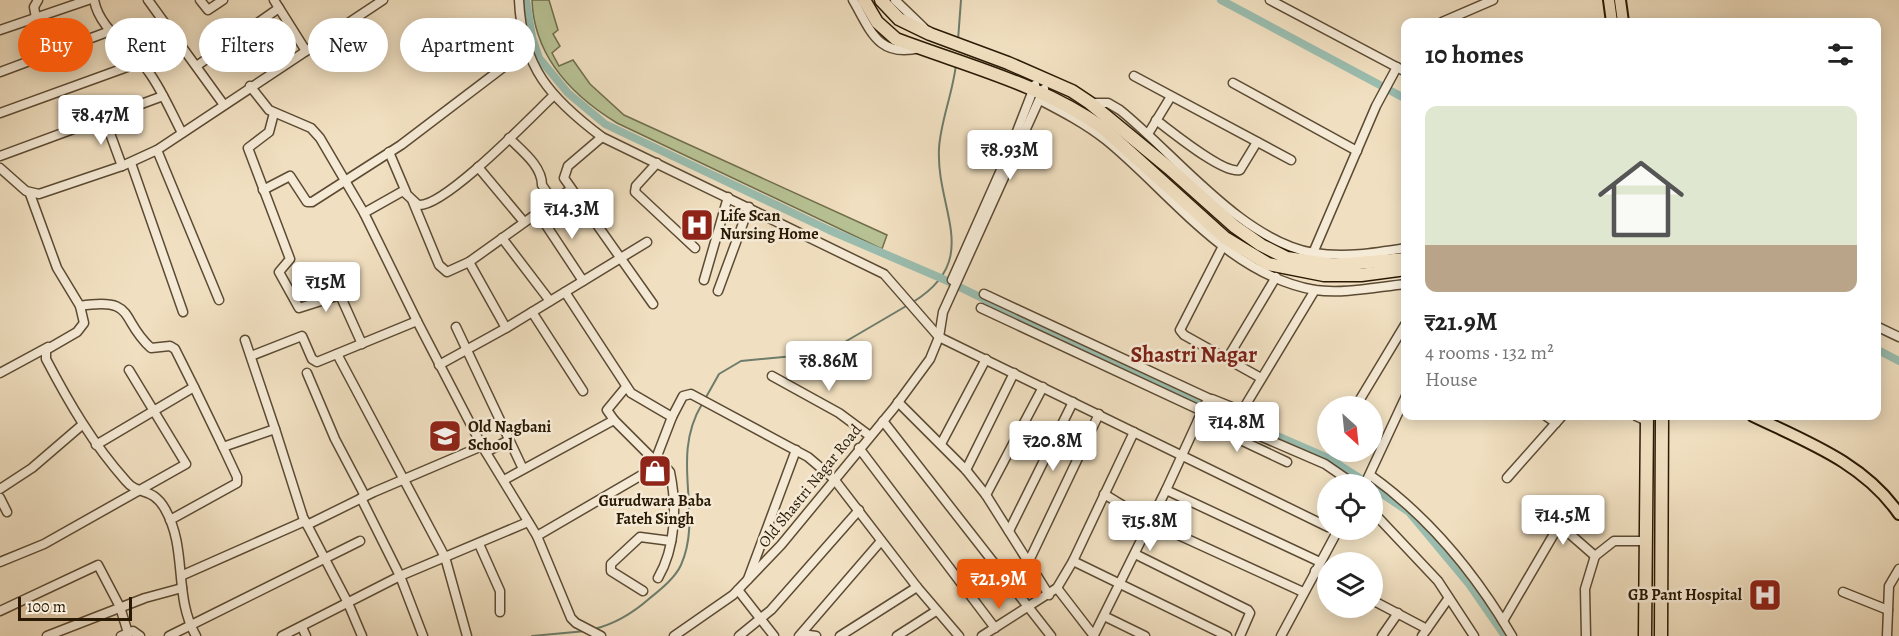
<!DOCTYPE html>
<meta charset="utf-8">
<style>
body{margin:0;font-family:Alegreya,serif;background:#f2f2f2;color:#222;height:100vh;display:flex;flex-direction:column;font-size:22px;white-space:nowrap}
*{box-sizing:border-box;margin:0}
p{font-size:20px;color:#767676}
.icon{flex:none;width:33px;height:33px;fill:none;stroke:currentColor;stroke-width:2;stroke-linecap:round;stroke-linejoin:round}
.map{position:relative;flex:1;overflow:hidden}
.sheet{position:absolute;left:1401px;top:18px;width:480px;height:402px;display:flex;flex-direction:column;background:#fff;border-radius:12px;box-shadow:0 3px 15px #0003}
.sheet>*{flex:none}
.banner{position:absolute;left:18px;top:18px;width:570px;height:54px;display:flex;gap:12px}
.needle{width:39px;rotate:153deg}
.tools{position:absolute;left:1317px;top:396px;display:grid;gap:12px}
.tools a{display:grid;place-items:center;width:66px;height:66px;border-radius:50%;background:#fff;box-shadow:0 3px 15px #0003;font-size:30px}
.scale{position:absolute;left:18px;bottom:15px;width:114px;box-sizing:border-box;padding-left:6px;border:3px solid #2a1a04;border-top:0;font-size:16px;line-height:21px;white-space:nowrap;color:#2a1a04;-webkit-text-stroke:4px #f5ead6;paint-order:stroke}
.price{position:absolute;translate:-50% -51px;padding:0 14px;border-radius:6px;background:#fff;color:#222;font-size:20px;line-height:39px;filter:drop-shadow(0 2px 3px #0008)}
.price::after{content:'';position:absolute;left:50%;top:36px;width:18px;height:14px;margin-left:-9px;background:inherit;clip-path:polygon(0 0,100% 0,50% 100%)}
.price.active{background:#ea580c;color:#fff}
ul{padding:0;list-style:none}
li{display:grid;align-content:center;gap:12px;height:318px;padding:0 24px}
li+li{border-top:2px solid #e0e0e0}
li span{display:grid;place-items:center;height:186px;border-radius:12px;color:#555}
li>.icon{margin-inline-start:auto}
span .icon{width:108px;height:108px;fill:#fffc;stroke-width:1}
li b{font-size:26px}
h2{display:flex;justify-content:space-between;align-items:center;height:72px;padding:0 24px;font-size:26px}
.tag{padding:0 21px;border-radius:27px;background:#fff;box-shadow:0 3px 15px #0003;font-size:21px;line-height:54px}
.tag.active{background:#ea580c;color:#fff}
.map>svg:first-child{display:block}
.green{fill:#b7c294;stroke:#706e4c;stroke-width:1.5}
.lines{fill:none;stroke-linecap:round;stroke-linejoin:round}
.stream{stroke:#6d7c6b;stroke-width:2}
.canal{stroke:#9abdaf;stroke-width:8}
.minor-casing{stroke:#5c4b33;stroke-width:11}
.major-casing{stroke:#2a1a04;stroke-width:14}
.highway-casing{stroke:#2a1a04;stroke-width:15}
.minor{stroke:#f5ead6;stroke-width:8}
.major{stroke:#f0dfc0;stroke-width:10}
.highway{stroke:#f0dfc0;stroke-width:12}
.labels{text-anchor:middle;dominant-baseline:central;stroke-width:5;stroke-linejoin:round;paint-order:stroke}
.poi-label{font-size:16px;font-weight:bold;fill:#2a1a04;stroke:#f5ead6;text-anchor:start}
.street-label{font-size:16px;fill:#2a1a04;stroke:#f5ead6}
.district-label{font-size:22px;font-weight:bold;fill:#7a1f14;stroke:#f5ead6}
</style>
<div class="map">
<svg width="1899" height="636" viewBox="0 0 1899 636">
<rect width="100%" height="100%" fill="#f0dfc0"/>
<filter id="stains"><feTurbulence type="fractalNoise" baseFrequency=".00333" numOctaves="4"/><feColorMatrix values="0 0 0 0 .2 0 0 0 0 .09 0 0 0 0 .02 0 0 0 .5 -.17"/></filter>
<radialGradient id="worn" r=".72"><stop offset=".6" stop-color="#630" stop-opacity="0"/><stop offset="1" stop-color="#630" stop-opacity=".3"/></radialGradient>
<path class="green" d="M532,0H549L558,30L553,34L560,46L552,53L559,66L573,60L590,84L624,115L887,235L882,249L617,123C571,95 534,56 532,0Z"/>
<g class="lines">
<g class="stream">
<polyline points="958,40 961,0"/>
<path d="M913,302C983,259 936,211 939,149C940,123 953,93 956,64"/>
<polyline points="705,399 719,374 741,361 826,353 908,305"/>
<path d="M594,629C615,624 633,613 650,598C661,589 675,578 681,565C704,513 669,459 702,404"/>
<polyline points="532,636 586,631"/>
</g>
<g class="canal">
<polyline points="526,0 532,37 539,58 568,93 605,124 829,230 943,279 1165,387 1330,459 1369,484"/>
<polyline points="1221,0 1406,99"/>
<polyline points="1876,349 1899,361"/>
<polyline points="1372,487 1409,512 1469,584 1505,636"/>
</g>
<g class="minor-casing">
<g id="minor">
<path d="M94,0C100,31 131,46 148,71C162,90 171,112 182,133"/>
<polyline points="148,0 224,105"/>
<polyline points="200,0 208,10 223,0"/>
<polyline points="274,0 306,51"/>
<path d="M519,0C522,67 550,98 602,137L884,274L939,337L1328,527"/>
<path d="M853,0C871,31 878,58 920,48"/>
<polyline points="895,0 924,28"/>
<polyline points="1270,0 1406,72"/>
<polyline points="36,18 34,7 38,0"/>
<polyline points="1442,22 1493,0"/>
<polyline points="0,30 88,0"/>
<polyline points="198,65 279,8"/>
<polyline points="0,72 110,31"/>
<polyline points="1134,76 1291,160"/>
<polyline points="1233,83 1357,151"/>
<polyline points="250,86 269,110 311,128 320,138 364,213 417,321 482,446 537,536 571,618 576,623 601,636"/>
<path d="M1040,100C1063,112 1086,124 1106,140C1170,192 1228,275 1315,290C1344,294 1376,287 1406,284"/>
<path d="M1090,103H1108L1120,110C1176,155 1242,241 1314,253C1345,258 1375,253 1406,248"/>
<polyline points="0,113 141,62"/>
<polyline points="274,113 269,132 248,148 290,259 279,272 299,308 340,295 362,344"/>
<polyline points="104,117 122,166"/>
<path d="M1156,120C1171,131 1224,175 1240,170L1257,142"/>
<polyline points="1148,134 1170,98"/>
<polyline points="602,137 568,166 564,178 653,304"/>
<path d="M509,138C522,151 542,166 542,185L553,201"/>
<polyline points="157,150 219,300"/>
<polyline points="389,152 406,192"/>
<polyline points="0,156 163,96"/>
<polyline points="131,163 183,312"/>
<polyline points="657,163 636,186 635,192 695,248"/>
<polyline points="478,167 524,222"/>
<polyline points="0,168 26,191 39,194 122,166 157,150 383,0"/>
<polyline points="263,190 290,176 307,202 312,202 401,145 526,50"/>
<path d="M30,194L57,268L80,306L84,323L77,332L46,350V359C69,403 93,444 126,481C138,496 152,486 165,509C188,549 173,596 196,636"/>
<polyline points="413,202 439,265 447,272 469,262 571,189"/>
<path d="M364,213L403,191L418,205C444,208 531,117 553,96"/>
<polyline points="538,213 583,281"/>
<polyline points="502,238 550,301"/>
<polyline points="1223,246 1180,330 1184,335 1261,378"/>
<polyline points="1313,253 1376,106 1397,67"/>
<polyline points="469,262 506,328"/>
<polyline points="704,280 728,197"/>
<polyline points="952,280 1009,152 1035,85"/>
<polyline points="718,291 749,207"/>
<polyline points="565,292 631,393 672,417"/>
<polyline points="984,294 1210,399"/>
<path d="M80,306C137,297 119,319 151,348L170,346L175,349L194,387"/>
<polyline points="981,308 1202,411 1325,464 1354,484"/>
<polyline points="532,312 583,391"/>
<polyline points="1876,326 1899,337"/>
<polyline points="456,327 523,469"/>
<polyline points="245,340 275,429"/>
<polyline points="337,354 445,557 467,636"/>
<polyline points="251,356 302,336 312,359 317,362 417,321"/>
<polyline points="1227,359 1276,277"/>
<polyline points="439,365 506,328 647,242"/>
<polyline points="0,373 48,347"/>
<polyline points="307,373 335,439 365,496"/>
<polyline points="772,376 839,413 870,436"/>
<polyline points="898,402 966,470 986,495 1049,595"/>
<polyline points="1356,406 1406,323"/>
<polyline points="1546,416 1556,423"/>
<polyline points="1636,416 1647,421"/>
<polyline points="614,420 607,410 626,387"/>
<polyline points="1198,420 1287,462"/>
<polyline points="883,421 1051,636"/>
<polyline points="941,444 986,359"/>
<polyline points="96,445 194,387 223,447 275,429 303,517 348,603 362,636"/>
<polyline points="859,448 995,628"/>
<polyline points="486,452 509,440"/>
<polyline points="966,470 1014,373"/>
<path d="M1370,475C1429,517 1475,573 1512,636"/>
<polyline points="1507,478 1562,416"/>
<path d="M504,480L614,420L656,462L664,465L670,472C677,506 676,547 658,578"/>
<polyline points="1365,484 1406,396"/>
<polyline points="0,489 32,468 82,425"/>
<polyline points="1166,490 1320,562"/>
<polyline points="1104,494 1150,522 1303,592"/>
<polyline points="986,495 1043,387"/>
<polyline points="0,498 7,512"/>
<polyline points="361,498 400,576 423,636"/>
<polyline points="1372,511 1438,581 1474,636"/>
<polyline points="170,520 237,483 237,477 223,447"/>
<polyline points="307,525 374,492 482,446"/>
<polyline points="1009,531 1073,402"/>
<polyline points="537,536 652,469 672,417 683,396 691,394 808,457 834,479 917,587 959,636"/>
<polyline points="479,544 500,591 500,612"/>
<polyline points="1135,554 1248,610 1250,613 1240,636"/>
<polyline points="1073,561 1227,636"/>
<polyline points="0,562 44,544 186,464 129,370"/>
<polyline points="1028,563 1099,414"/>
<polyline points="1315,571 1328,577"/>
<polyline points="183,575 305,521"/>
<polyline points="748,579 796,450"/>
<polyline points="1057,588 1094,636"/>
<polyline points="738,590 774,636"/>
<polyline points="643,591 611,571 611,564 640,537 671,541"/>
<polyline points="1843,592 1888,610"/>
<polyline points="1372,600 1427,629"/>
<polyline points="0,611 98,565 120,607 128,633"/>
<polyline points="1104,616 1145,636"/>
<polyline points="1503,621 1558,527 1563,528 1595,556 1614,541 1646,541"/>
<polyline points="302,627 306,636"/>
<polyline points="802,634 816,636"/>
<polyline points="1094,635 1166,490 1206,403 1212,399 1242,411 1315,290"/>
<polyline points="47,636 145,598 182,588"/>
<polyline points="121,636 133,631 140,636"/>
<polyline points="169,636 360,541"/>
<polyline points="282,636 400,576 528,522"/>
<polyline points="674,636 733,595 781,545 894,408 930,359 939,337 943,312 1044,89"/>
<polyline points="739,636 771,610 859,510"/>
<polyline points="799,636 881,541"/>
<polyline points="840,636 917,587"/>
<polyline points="897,636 936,611"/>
<polyline points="982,636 1057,588 1073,561 1134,432"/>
<polyline points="1281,636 1338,530"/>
<polyline points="1382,636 1398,613"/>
<polyline points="1422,636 1448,599"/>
<polyline points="1586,636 1585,589 1595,556"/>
<polyline points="1887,636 1889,586 1899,569"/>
</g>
</g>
<g class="major-casing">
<g id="major">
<polyline points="1609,0 1612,22"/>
<polyline points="1620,0 1623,22"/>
<path d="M1753,416C1807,442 1864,463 1899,514"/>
</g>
</g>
<g class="highway-casing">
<g id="highway">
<path d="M864,0L877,22L896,39C967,66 1041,84 1103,128L1225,238L1268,264L1324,275H1361L1406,269"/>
<polyline points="881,0 899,19 930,34 1008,63 1072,91 1090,103 1169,168 1234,226 1261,245 1287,258 1335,265 1406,259"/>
<polyline points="1645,636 1647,416"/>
<polyline points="1661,636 1662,416"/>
</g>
</g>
<use href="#minor" class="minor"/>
<use href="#major" class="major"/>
<use href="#highway" class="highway"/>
</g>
<defs>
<g id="hospital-square" transform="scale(1.725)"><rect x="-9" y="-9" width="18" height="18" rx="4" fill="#8f2418" stroke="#f5ead6"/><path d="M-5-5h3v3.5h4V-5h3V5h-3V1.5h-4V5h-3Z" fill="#fff"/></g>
<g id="school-square" transform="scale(1.725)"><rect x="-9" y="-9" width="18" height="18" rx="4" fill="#8f2418" stroke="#f5ead6"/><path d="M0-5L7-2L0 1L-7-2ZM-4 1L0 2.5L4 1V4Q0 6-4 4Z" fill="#fff"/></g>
<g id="shop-square" transform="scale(1.725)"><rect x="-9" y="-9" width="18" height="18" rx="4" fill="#8f2418" stroke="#f5ead6"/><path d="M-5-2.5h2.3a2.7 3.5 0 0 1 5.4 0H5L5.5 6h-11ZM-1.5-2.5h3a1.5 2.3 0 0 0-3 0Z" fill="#fff"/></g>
</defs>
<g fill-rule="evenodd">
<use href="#hospital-square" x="697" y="225"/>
<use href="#school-square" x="445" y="436"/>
<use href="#shop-square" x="655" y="471"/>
<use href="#hospital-square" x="1765" y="595"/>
</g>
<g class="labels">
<g class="poi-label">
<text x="720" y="216">Life Scan<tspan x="720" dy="18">Nursing Home</tspan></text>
<text x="468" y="427">Old Nagbani<tspan x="468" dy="18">School</tspan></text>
<text x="655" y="501" text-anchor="middle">Gurudwara Baba<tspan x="655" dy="18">Fateh Singh</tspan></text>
<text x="1742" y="595" text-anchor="end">GB Pant Hospital</text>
</g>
<g class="street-label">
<text transform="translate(810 486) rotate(-51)">Old Shastri Nagar Road</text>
</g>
<g class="district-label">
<text x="1194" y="355">Shastri Nagar</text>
</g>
</g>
<rect width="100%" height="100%" filter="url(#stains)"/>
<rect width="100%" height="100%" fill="url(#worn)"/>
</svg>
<div class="tools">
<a><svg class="needle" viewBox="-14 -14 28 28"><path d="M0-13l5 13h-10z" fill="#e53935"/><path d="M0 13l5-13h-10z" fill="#767676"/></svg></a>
<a><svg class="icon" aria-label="locate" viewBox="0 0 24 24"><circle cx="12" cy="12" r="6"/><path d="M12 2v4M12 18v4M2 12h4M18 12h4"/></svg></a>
<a><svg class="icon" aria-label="layers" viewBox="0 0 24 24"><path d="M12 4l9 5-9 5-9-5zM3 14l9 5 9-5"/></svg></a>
</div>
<div class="scale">100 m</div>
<b class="price" style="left:101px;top:146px">₹8.47M</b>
<b class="price" style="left:1010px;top:181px">₹8.93M</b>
<b class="price" style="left:572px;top:240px">₹14.3M</b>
<b class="price" style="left:326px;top:313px">₹15M</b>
<b class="price" style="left:829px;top:392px">₹8.86M</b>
<b class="price" style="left:1237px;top:453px">₹14.8M</b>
<b class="price" style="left:1053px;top:472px">₹20.8M</b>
<b class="price" style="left:1563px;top:546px">₹14.5M</b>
<b class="price" style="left:1150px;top:552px">₹15.8M</b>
<b class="price active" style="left:999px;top:610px">₹21.9M</b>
<div class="banner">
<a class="tag active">Buy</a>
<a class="tag">Rent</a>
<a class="tag">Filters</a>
<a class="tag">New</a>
<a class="tag">Apartment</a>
</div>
<section class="sheet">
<h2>10 homes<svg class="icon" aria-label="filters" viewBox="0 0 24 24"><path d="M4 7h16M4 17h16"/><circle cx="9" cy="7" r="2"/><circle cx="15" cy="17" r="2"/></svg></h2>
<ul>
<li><span style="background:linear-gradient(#dfe7d0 75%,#b9a48a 0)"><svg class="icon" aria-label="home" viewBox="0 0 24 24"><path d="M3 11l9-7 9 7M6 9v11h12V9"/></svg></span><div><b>₹21.9M</b><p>4 rooms · 132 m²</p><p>House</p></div></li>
</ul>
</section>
</div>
